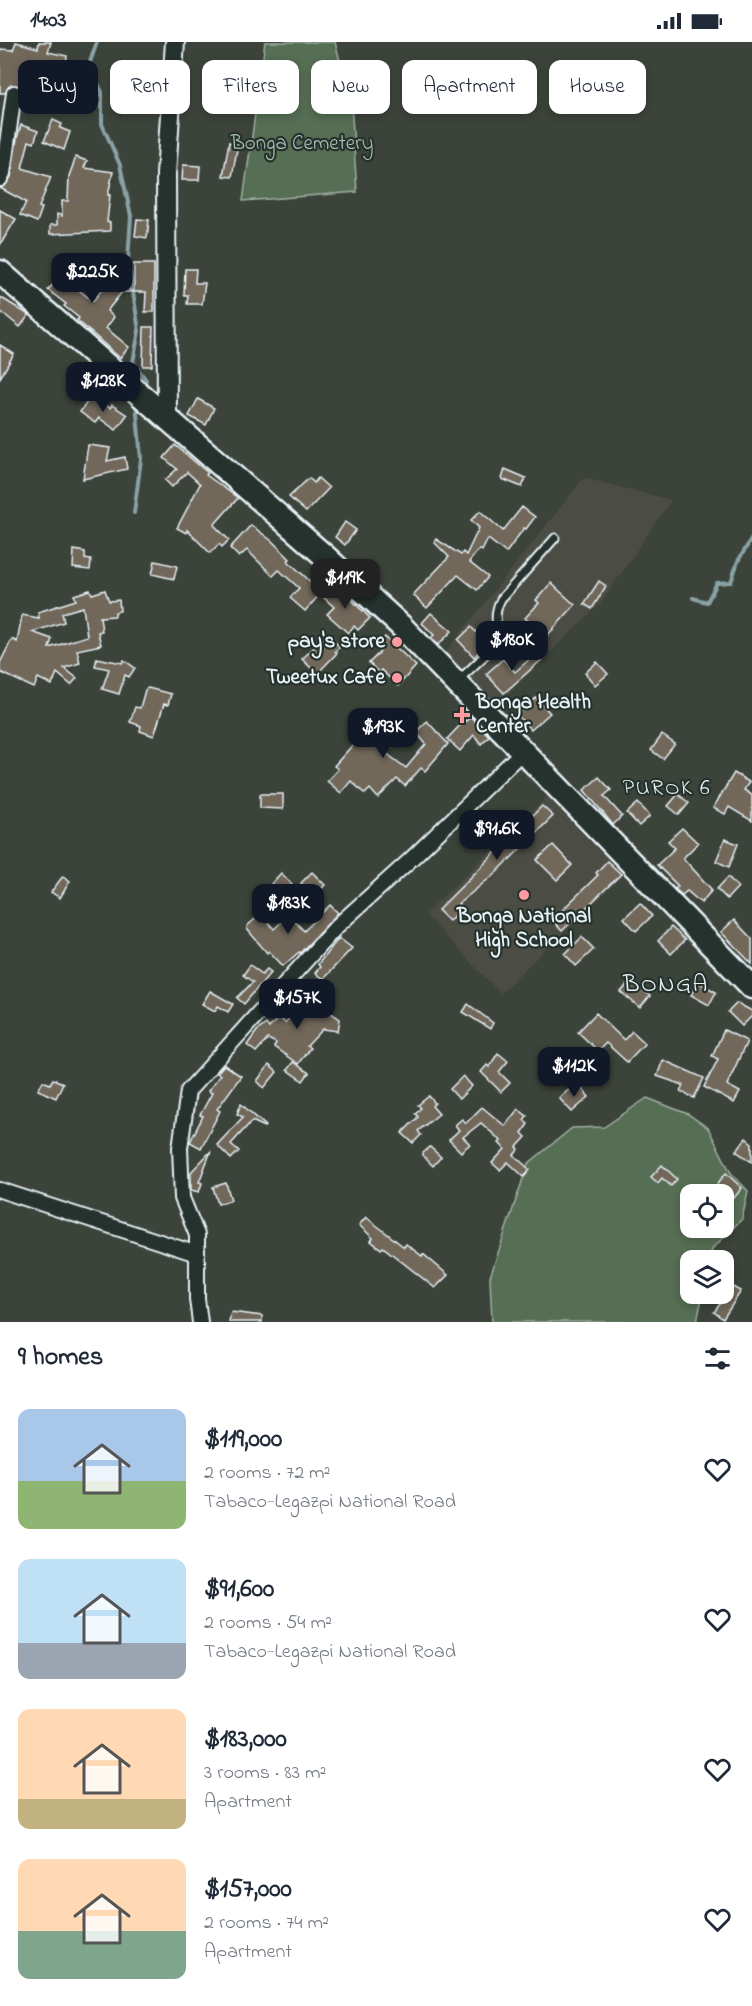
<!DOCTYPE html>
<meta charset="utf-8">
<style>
body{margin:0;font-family:"Indie Flower",sans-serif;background:#f2f2f3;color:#1f2937;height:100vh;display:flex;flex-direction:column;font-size:22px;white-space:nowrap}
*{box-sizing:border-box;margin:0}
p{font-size:20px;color:#747a83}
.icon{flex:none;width:33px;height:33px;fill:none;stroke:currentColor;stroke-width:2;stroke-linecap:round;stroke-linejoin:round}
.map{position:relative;height:1280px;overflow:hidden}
.side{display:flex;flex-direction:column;background:#fff;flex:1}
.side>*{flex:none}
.banner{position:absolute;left:18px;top:18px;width:717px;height:54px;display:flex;gap:12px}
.buttons{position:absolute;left:680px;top:1142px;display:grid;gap:12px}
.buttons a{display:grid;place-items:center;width:54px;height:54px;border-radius:12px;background:#fff;box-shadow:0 3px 9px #0003;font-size:30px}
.price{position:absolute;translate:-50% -51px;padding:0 14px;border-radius:12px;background:#111827;color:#fff;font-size:20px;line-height:39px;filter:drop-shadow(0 2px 3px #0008)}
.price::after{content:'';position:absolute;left:50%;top:36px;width:18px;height:14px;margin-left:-9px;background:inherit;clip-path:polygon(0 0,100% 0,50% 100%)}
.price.current{background:#222;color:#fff}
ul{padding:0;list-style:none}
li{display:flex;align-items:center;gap:18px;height:150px;padding:0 18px}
li span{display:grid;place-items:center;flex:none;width:168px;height:120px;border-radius:12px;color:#555}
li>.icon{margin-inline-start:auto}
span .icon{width:72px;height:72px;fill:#fffc;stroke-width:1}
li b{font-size:26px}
h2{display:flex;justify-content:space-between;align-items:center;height:72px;padding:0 18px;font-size:26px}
.pill{padding:0 21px;border-radius:12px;background:#fff;box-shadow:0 3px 9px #0003;font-size:21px;line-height:54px}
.pill.current{background:#111827;color:#fff}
.status{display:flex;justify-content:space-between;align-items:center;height:42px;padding:0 30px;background:#fff;direction:ltr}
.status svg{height:16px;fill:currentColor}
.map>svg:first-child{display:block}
.built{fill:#4c4e44}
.green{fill:#576e53;stroke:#a0b0a6;stroke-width:1.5;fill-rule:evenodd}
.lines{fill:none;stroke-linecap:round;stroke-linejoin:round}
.stream{stroke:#89a2a6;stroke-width:4}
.building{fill:#71675a;stroke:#e8f1f8;stroke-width:1.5;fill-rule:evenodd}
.service-casing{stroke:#e8f1f8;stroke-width:11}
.minor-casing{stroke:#e8f1f8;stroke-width:18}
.tertiary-casing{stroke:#e8f1f8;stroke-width:22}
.primary-casing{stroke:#e8f1f8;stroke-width:27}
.service{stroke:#26332d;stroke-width:7}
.minor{stroke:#26332d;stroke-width:14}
.tertiary{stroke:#26332d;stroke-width:18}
.primary{stroke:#26332d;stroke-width:22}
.poi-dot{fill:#ff9aa2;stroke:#26332d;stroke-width:2}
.labels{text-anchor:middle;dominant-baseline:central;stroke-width:4.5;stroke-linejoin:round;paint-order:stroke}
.park-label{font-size:21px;fill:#aebdb6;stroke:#26332d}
.poi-label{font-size:21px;font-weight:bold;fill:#e8f1f8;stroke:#26332d;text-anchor:end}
.neighbourhood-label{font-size:22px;letter-spacing:1.5px;fill:#e8f1f8;stroke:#26332d}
.quarter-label{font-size:24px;letter-spacing:1.5px;fill:#e8f1f8;stroke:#26332d}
</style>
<div class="status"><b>14:03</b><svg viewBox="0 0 49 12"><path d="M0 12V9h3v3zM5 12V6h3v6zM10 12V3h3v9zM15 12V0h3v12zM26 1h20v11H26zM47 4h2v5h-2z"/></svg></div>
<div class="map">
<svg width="752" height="1280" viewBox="0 0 752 1280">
<rect width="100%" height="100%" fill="#3c433a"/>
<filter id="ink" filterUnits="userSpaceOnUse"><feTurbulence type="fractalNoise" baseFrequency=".0167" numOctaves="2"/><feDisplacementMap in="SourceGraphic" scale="12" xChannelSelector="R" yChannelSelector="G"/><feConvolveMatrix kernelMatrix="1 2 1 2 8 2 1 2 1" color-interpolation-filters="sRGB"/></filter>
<g filter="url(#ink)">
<g class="built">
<polygon points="584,436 671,458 600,562 496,663 445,611"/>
<polygon points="547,755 623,833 500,951 425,872"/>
</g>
<g class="green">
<polygon points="265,0 335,0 351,60 357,150 243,159"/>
<path d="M647,1056L688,1072L708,1086L731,1131L748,1149L742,1177L712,1207L710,1218H690V1251H703L697,1280H492L490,1235L528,1122L572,1086L604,1085ZM690,1152H723V1185H690Z"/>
</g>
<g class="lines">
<g class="stream">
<polyline points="97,0 89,23 102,50 102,82 120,123 131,174 128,218 139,289 133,320 146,338 144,344"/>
<polyline points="134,471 141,417 136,361"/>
<polyline points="693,556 707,560 717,541 731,540 738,519 752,496"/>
</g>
</g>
<g class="building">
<polygon points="16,0 38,6 39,0 51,0 48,10 67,14 66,22 69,23 67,34 37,29 32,47 11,43 5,51 0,51 0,7 13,8"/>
<polygon points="52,51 67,54 65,63 61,63 60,68 49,66"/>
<polygon points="53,78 62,82 60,86 70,90 64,108 44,99"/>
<polygon points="21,83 38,89 34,101 29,99 22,126 51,135 39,165 42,166 37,180 20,173 26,160 0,146 5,144 11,135 17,96"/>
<polygon points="229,100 238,102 232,135 223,134"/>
<polygon points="76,115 87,119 84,126 113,130 108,153 110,153 107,180 110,180 110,189 50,192 50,183 57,183 57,172 62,174 62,159 68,159 69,134"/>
<polygon points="183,123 200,124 199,138 182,138"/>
<polygon points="0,168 16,177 0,203"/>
<polygon points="137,177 149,178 147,196 135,194"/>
<polygon points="75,218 88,228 75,245 93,259 105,244 99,231 108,227 113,240 117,235 132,250 122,250 107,269 114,275 106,286 129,305 120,316 77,278 79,276 64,264 66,262 48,248"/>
<polygon points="134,222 154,222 154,270 145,270 146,250 134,250"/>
<polygon points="185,227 196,227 195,241 205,241 202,262 187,262 188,253 184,253"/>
<polygon points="0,255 29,273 20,285 0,269"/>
<polygon points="144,285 153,285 152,324 143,324"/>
<polygon points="0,303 14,312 0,336"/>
<polygon points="92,353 110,366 112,363 127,373 116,388 99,376 95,381 80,370"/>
<polygon points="198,357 214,366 206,383 189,374"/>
<polygon points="88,403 110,406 107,419 125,415 127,427 83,437"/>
<polygon points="175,403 208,431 206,433 238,456 214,483 229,498 222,505 219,502 210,511 187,488 186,491 177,486 200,442 187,430 172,445 165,438 177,427 164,416"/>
<polygon points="505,427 526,436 522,445 502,437"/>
<polygon points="309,436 314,441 318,436 329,446 306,470 289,455"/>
<polygon points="522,465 535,475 526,487 524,486 506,511 488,497 482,509 479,507 469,520 488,535 477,548 458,533 427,566 413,553 449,515 434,500 436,497 461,513 463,510 466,513 479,486 471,478 480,469 503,489"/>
<polygon points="345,480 356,488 345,503 335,495"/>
<polygon points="251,483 272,499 290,517 288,519 322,550 305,569 290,556 299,546 279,528 273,534 247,508 239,515 230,506"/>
<polygon points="74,508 85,510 85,517 91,518 90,528 73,526"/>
<polygon points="155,519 177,524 174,537 152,532"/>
<polygon points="599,539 606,544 592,567 584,562"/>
<polygon points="334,541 370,576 358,588 354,584 348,591 327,572 334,565 322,554"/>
<polygon points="551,541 575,563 546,595 525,576 539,561 536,558"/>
<path d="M90,548L92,552L105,548L109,559L119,558L120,569L115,570V574L100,575L102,589L98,590L101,603L77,608L80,621L64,626L77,636L71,643L57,631L52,643L38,636L34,646L0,630V621L12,597L17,600L22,573L39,576L38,570L76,558L74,553ZM83,565L87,594L49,606L52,597L32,590L64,580L62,571Z"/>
<polygon points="431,571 452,589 438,603 431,596 434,593 422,581"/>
<polygon points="471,585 487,601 474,615 458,598"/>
<polygon points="385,595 416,624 398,644 381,628 379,631 369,621 379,611 380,608 376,604"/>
<polygon points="323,597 327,601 332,597 340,605 335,609 337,611 317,632 302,617"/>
<polygon points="539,609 545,615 504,651 486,632 503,617 515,630"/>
<polygon points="97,616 122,621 124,618 135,626 129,635 125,633 119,652 102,647 109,627 95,624"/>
<polygon points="597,620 608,632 595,643 585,631"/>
<polygon points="148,646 171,652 168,663 164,662 154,694 140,689 141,684 130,680 135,665 140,666 145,648"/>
<polygon points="536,656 550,671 531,688 517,673"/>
<polygon points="380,672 403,692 386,711 406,726 426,702 416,690 427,679 448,702 425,729 421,726 405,744 397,737 378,756 370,747 365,752 351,739 341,751 327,739 338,727 334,724"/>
<polygon points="471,675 489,694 481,702 474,693 460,709 447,697 465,678 466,679"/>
<polygon points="662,693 675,702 663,717 651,708"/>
<polygon points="734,731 749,740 744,748 752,753 752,779 729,765 725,772 713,766"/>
<polygon points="599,735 611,748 604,754 622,774 613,783 584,748"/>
<polygon points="260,752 283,752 283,767 260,766"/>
<polygon points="678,752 689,761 679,773 668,764"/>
<polygon points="638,761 650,774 639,784 627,771"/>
<polygon points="542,764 553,774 497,830 458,862 461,866 449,879 438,868"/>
<polygon points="682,786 698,801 683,816 712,848 701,861 687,849 682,853 675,847 678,844 657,823 675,806 668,799"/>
<polygon points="725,797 738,802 729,825 716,819"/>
<polygon points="553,803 572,823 557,838 537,818"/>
<polygon points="607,819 621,832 562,889 552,878 598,833 596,831"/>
<polygon points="312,830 325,843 314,854 301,841"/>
<polygon points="281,831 292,842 282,853 271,842"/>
<polygon points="63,834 70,839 60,856 51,850"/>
<polygon points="728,835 738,845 727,857 717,847"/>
<polygon points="640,861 652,874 636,889 624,876"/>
<polygon points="330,863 338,871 300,911 299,910 283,924 269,909 267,911 247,887 247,884 261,872 274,887 289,873 304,889"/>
<polygon points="734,878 752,897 752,922 721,890"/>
<polygon points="671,885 685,898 671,912 658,899"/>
<polygon points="582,895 594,907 576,924 565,912"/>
<polygon points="339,896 352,906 323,937 315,931 320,925 318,922"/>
<polygon points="250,923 262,932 267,927 271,930 244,962 237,956 253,940 243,933"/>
<polygon points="631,938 650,954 640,966 621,950"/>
<polygon points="698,940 716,950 709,963 691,953"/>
<polygon points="210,949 233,962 228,970 218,964 215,969 202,962"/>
<polygon points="308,955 340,977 338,989 323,987 307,1004 310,1006 298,1022 274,1005 276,1001 268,997 256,1010 247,1003 257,989 266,982 269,986 279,975 285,981"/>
<polygon points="737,961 752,969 752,974 742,984 728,970"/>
<polygon points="468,962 493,981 490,987 463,970"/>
<polygon points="596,971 624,998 632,989 645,1001 627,1020 606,1001 598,1009 578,990"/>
<polygon points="724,988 747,999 727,1043 740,1050 734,1061 704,1045 718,1017 712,1014"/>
<polygon points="498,1011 508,1019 499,1030 510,1041 501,1050 481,1030 487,1023 489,1025"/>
<polygon points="663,1018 704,1036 694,1056 680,1049 683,1043 657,1034"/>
<polygon points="293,1020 309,1031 303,1039 287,1028"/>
<polygon points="224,1023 241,1034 217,1067 220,1069 201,1106 190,1100 203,1074 200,1073 212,1051 208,1049 220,1033 217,1031"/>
<polygon points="269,1023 277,1030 264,1046 257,1039"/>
<polygon points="463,1034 472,1044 459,1057 450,1047"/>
<polygon points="53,1037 63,1041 56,1056 38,1048 43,1039 50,1042"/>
<polygon points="577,1041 589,1055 572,1070 559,1056"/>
<polygon points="429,1054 435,1061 432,1064 439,1072 418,1089 421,1093 413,1101 402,1091 418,1075 415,1071 421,1066 418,1063"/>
<polygon points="241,1062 266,1084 265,1085 252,1079 231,1102 239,1109 231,1117 217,1103 243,1075 237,1072"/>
<polygon points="482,1065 505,1084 518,1067 527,1074 524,1078 528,1082 522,1091 526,1095 517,1105 519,1107 514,1113 530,1128 524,1135 508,1120 500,1128 492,1121 505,1107 499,1101 501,1099 481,1081 463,1095 470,1102 461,1110 449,1098 459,1088 455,1083 462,1077 466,1081"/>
<polygon points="746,1096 752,1101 752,1120 736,1109"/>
<polygon points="430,1105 441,1115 433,1124 423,1114 423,1111"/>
<polygon points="211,1109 199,1140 202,1141 199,1150 191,1148 191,1130"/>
<polygon points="662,1123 677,1137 671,1144 662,1136 658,1141 651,1135"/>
<polygon points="726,1131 742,1146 734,1156 725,1147 721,1152 709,1152"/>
<polygon points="226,1141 231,1158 218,1162 213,1145"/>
<polygon points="366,1175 404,1205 406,1202 422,1214 423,1212 448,1233 435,1246 383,1205 381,1207 371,1199 373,1196 359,1183"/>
<polygon points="728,1242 741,1249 723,1277 714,1270 726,1254 723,1252"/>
<polygon points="231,1270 262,1274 262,1280 229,1280"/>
</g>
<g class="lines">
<g class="service-casing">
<path id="service" d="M459,638C470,626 493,610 496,594C498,578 493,572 501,557L555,496"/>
</g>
<g class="minor-casing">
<g id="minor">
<polyline points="0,137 3,131 14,51"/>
<polyline points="0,1148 197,1212"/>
<polyline points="200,1280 197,1257 197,1193 182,1156 180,1106 188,1049 337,884 408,820 524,708"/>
</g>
</g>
<g class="tertiary-casing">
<polyline id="tertiary" points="167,376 166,132 175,0"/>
</g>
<g class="primary-casing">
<polyline id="primary" points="0,230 328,517 400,583 752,945"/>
</g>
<use href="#service" class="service"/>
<use href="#minor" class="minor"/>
<use href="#tertiary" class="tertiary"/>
<use href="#primary" class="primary"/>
</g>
</g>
<g class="poi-dot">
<circle cx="397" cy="600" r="6"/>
<circle cx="397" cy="636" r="6"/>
<path d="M459 664h6v6h6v6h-6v6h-6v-6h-6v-6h6z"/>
<circle cx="524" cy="853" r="6"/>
</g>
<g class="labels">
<g class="park-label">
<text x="302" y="102">Bonga Cemetery</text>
</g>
<g class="poi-label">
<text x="385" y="600">pay's store</text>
<text x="385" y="636">Tweetux Cafe</text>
<text x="476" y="661" text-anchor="start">Bonga Health<tspan x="476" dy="24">Center</tspan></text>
<text x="524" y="875" text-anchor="middle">Bonga National<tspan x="524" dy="24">High School</tspan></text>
</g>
<g class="neighbourhood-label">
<text x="667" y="747">PUROK 6</text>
</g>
<g class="quarter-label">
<text x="666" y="943">BONGA</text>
</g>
</g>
</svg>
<div class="buttons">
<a><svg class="icon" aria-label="locate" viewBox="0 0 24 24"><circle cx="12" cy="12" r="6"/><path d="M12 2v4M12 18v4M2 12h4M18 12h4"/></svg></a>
<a><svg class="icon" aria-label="layers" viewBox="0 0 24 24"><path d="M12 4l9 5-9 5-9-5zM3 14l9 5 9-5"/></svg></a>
</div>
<b class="price" style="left:92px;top:262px">$225K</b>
<b class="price" style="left:103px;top:371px">$128K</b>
<b class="price current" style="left:345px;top:568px">$119K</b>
<b class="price" style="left:512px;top:630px">$180K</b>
<b class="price" style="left:383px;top:717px">$193K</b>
<b class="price" style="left:497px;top:819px">$91.6K</b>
<b class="price" style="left:288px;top:893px">$183K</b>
<b class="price" style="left:297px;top:988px">$157K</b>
<b class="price" style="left:574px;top:1056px">$112K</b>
<div class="banner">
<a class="pill current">Buy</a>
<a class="pill">Rent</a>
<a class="pill">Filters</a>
<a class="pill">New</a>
<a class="pill">Apartment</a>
<a class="pill">House</a>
</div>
</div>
<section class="side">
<h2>9 homes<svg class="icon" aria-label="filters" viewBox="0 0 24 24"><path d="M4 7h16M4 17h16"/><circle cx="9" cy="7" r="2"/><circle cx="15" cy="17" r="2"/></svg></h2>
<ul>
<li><span style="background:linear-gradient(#a9c7e8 60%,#8fb573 0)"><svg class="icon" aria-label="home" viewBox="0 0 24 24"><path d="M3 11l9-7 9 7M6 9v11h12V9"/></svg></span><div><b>$119,000</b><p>2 rooms · 72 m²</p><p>Tabaco-Legazpi National Road</p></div><svg class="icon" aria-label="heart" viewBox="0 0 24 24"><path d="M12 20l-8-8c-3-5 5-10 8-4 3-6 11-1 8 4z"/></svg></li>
<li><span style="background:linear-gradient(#bfe0f5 70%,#9aa5b1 0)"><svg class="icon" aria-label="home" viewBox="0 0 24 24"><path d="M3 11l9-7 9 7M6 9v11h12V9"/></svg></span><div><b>$91,600</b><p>2 rooms · 54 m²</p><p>Tabaco-Legazpi National Road</p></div><svg class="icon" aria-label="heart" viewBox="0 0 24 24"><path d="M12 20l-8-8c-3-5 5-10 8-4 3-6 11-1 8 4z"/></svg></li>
<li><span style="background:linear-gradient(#ffd9b3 75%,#c2b280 0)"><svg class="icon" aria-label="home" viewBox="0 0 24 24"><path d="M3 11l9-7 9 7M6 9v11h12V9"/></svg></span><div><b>$183,000</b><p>3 rooms · 83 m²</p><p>Apartment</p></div><svg class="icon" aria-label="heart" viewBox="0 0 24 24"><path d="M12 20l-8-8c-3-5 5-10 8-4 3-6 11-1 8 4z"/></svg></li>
<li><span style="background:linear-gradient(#ffd9b3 60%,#7fa58c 0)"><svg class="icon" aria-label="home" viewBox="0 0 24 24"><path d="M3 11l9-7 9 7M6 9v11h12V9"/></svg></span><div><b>$157,000</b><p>2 rooms · 74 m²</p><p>Apartment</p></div><svg class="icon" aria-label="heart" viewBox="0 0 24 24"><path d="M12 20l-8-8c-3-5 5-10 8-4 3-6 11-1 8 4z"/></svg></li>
</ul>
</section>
